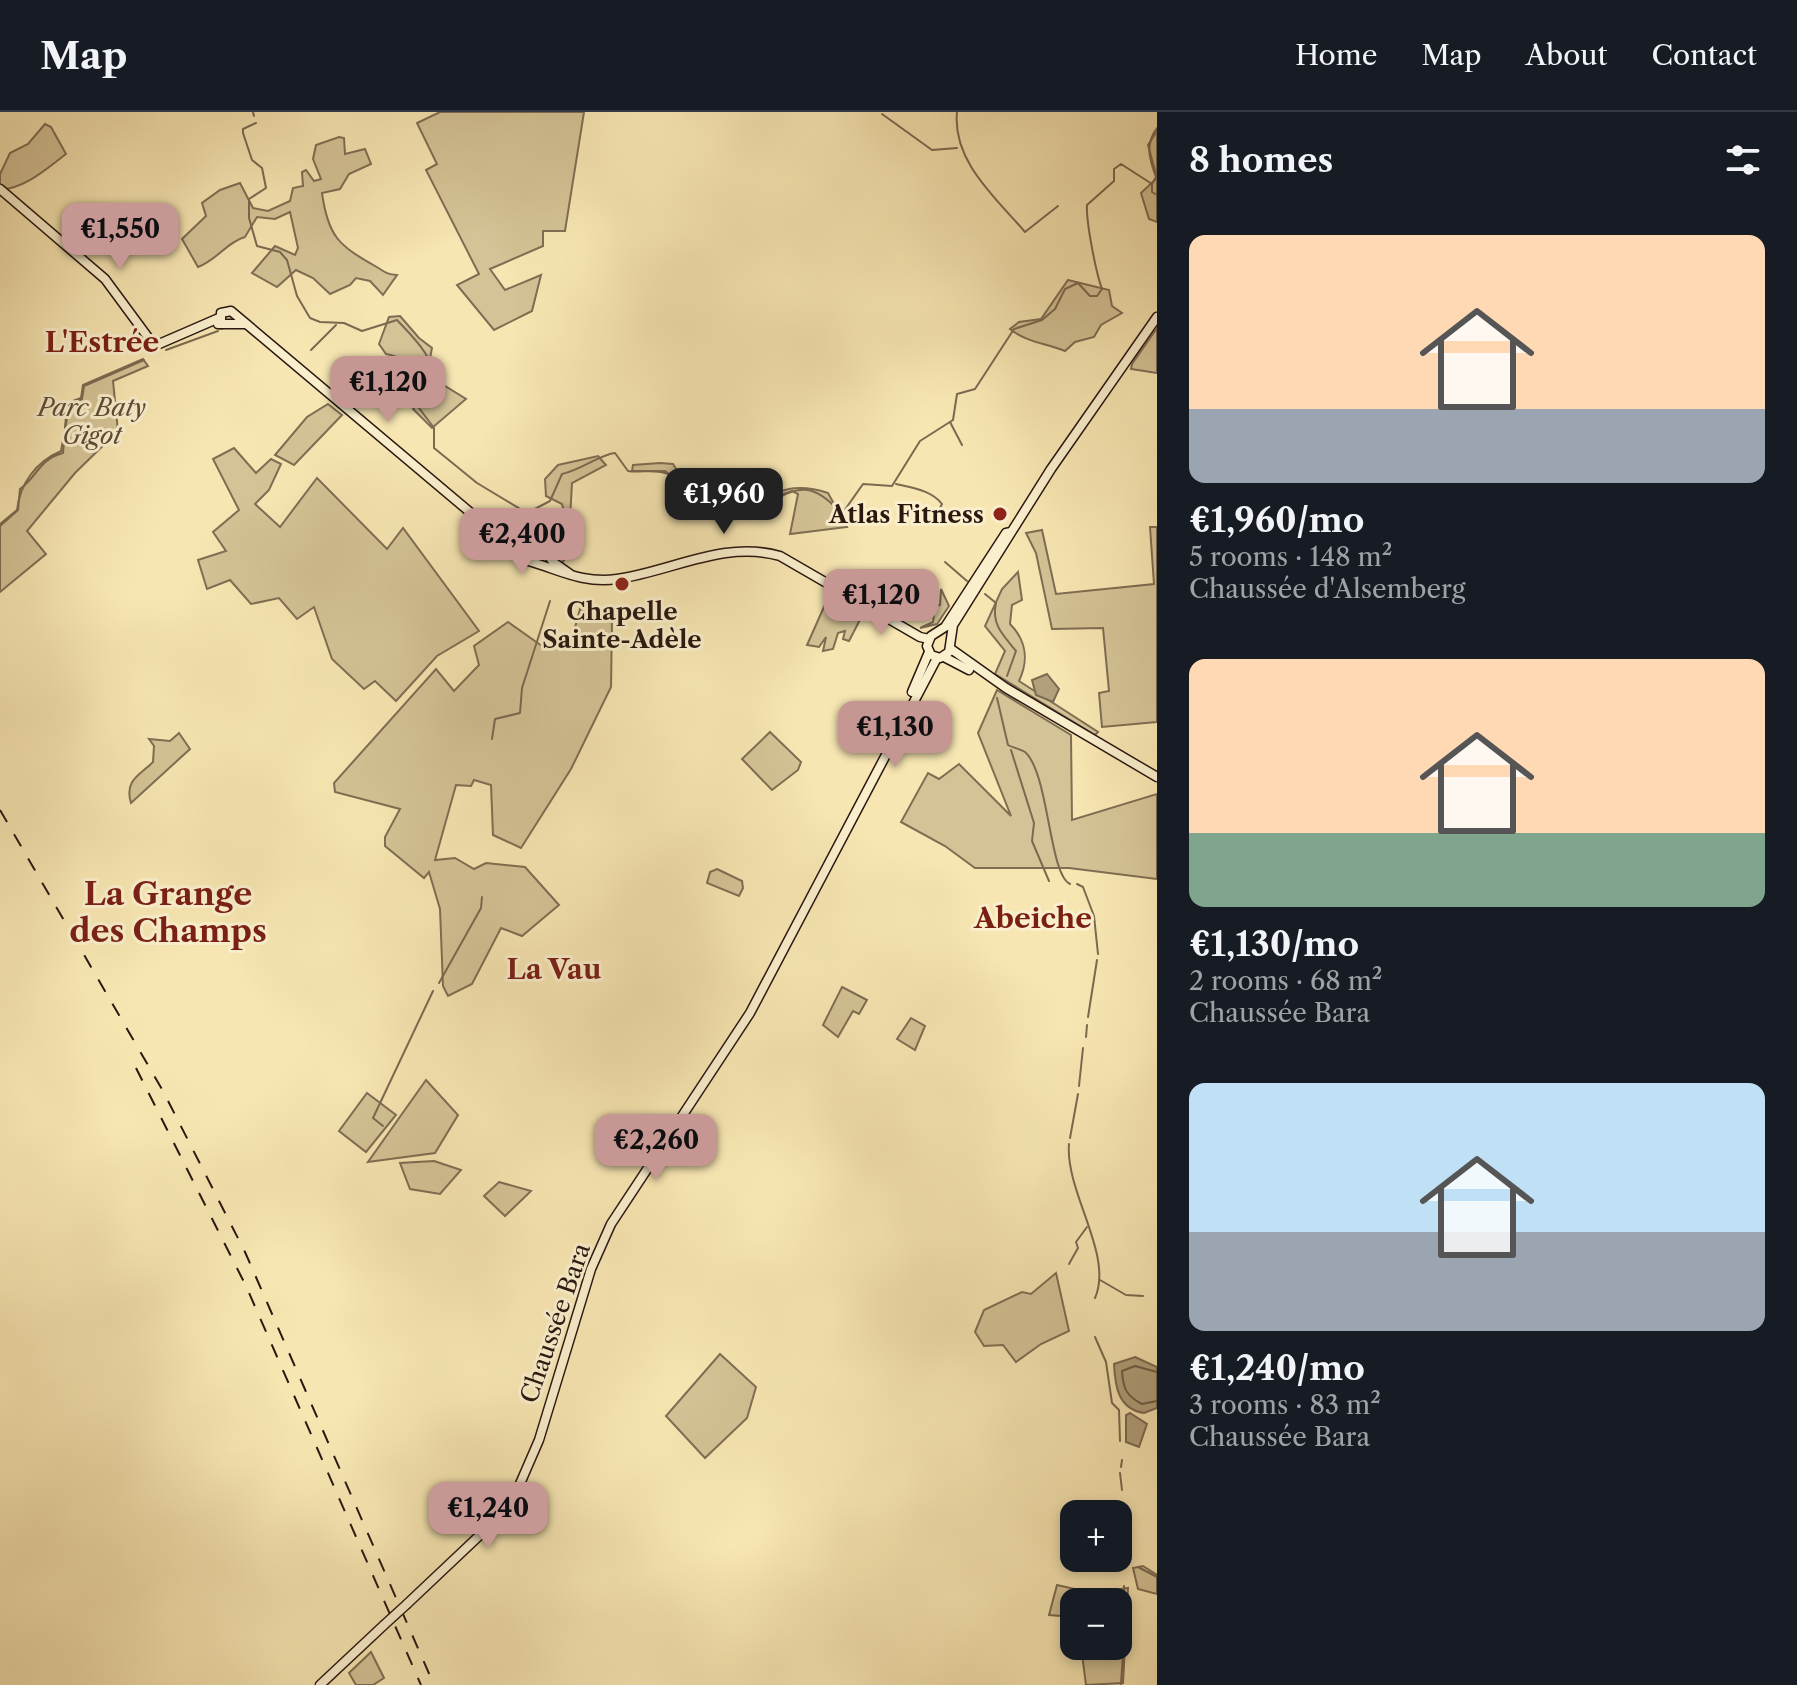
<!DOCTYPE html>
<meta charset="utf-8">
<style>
body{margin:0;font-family:"Libre Caslon Text",serif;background:#20242c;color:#f1f3f6;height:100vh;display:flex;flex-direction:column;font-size:30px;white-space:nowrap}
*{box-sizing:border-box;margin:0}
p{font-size:26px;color:#9ea1a6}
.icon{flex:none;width:44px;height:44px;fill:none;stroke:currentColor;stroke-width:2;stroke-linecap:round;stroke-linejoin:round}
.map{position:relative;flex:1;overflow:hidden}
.sheet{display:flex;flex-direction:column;background:#171b24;width:640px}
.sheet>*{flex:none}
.tools{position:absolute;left:1060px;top:1388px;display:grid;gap:16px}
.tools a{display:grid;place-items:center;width:72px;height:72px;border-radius:16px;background:#171b24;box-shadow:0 4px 12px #0003;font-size:40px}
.price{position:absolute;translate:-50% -68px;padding:0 18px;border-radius:16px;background:#c59692;color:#111;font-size:26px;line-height:52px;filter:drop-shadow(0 2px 4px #0008)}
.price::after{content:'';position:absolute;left:50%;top:48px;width:24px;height:18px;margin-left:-12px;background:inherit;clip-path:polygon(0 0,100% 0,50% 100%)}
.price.current{background:#222;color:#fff}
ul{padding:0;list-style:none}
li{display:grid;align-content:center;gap:16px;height:424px;padding:0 32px}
li span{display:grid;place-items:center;height:248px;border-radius:16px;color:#555}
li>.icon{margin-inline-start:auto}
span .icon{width:144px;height:144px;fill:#fffc;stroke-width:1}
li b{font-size:34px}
h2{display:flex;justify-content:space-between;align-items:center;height:96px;padding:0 32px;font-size:34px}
header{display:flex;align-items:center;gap:48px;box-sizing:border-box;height:112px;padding:0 40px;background:#171b24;border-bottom:2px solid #363941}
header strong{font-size:38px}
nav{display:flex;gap:44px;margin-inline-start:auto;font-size:28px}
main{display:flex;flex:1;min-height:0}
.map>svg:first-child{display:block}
.green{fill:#d4c396;stroke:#7f6d53;stroke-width:2}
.water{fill:#b1a07b;stroke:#7b6950;stroke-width:2}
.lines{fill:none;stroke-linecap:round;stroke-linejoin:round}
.shore{stroke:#6e5c46;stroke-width:2}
.stream{stroke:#7b6950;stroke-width:2}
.secondary-casing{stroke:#2a1710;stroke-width:11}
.secondary{stroke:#faefcd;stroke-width:8}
.rail{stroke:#2a1710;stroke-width:2;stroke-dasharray:14 14;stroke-linecap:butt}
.secondary-bridge-casing{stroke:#2a1710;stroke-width:11;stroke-linecap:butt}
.secondary-bridge{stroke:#faefcd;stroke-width:8}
.poi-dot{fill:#8f2418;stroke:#faefcd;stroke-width:3}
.labels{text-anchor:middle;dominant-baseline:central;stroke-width:6;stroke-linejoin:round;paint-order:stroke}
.park-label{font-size:24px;font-style:italic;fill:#5d4b38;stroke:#faefcd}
.poi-label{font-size:24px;font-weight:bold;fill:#2a1710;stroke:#faefcd;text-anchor:end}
.street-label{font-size:24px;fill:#2a1710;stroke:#faefcd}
.quarter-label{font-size:28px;font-weight:bold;fill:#7a1f14;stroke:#faefcd}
.district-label{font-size:32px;font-weight:bold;fill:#7a1f14;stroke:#faefcd}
</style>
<header>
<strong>Map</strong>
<nav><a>Home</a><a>Map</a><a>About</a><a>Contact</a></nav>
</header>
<main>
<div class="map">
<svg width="1157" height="1573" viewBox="0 0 1157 1573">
<rect width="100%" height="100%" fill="#f7e6b2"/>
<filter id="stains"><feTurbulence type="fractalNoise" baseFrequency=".0025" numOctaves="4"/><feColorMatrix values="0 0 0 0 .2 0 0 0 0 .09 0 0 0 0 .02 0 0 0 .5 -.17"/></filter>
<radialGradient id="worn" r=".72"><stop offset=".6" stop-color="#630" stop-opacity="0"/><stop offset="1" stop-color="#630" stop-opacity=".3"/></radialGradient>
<g class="green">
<polygon points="440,0 584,0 565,119 543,119 543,134 490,157 505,178 541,163 532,199 494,218 457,173 479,162 426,58 437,52 417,11"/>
<path d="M45,12L51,15L66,42C46,57 26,76 0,78V62L10,41L28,32Z"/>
<polygon points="1157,19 1157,110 1149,107 1141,81 1157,66 1148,33"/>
<path d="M339,25L344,26L345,42L365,37L371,52L349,62L340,77L322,81C328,124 338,133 375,154C384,159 385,162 397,163L383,183L370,169L356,166L350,173L330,182L313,166L296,158L277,175L252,161L275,134L295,143L298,136L290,100L275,107L257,105L245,125C227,130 217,148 198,155L182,127L206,104L202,91L220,78L240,71L253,96L268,99L290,89L293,76L303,74L302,60L306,58L314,69L321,67L313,47L316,33Z"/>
<path d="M1068,168L1109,178L1112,194L1122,201L1101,213L1094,225L1075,230L1065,239C1045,231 1026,230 1010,217L1019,210L1041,207Z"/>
<path d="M400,204L419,226L432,236L428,257C418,257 402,244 386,242L379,232L389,205Z"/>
<polygon points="1157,216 1157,261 1131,257 1132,252"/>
<path d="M143,247L148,254L113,269L118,319L75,361L27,419L46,442L0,480V412L17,398C20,371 36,350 61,339L70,290L81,286L83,273Z"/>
<polygon points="437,269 466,287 432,316 413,297"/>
<polygon points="328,292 342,303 294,353 275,343 307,305"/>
<polygon points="234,336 256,361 271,347 281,352 269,378 255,392 280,415 317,366 387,437 403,416 479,519 437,544 396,589 375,569 364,577 332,547 314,495 297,507 279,486 251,492 230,468 207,477 198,448 226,439 213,420 239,398 213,347"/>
<path d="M598,344L606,353L572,371L568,443L561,452L553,446C561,432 567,407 562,392L546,384L545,367L558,353Z"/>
<path d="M660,351L673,352C684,371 692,374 712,380C718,382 724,387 730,388C768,396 778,364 828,381L847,415L790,422L798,382L792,379L750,394L724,395L691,379L665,359H632L633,353Z"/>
<polygon points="1150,415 1157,415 1157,610 1102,615 1099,581 1109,579 1103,516 1052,517 1036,441 1026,421 1042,418 1056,482 1154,472"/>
<path d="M1018,460L1022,488L1012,493L1010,512C1026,528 1029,548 1019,569L1098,620L1095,623L995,562L1005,539L985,514L1002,477Z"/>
<path d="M877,467L930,496L940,493L941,477L949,494L937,512L920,516L933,510L934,503C917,492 891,470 875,490L879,480L874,475Z"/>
<polygon points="831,479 864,500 849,529 843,527 845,519 838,521 833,537 823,539 826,525 819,535 807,533"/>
<polygon points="580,497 612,509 611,575 571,657 521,736 493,723 491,673 474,668 471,674 456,673 435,748 455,746 474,757 486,751 525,755 559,793 522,824 501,816 472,872 448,884 443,874 440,797 429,760 424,766 385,734 385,725 400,697 335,680 334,671 436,557 454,579 479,553 474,534 508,510 542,534 571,530"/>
<polygon points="997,578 1071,623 1072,708 1157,682 1157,767 1069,756 975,756 945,734 901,710 928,661 939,667 959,652 1011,704 978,621"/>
<polygon points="770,620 801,650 798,658 772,678 742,647"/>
<path d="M179,621L190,637L131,691C124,668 140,663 153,650L154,634L149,627L170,629Z"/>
<polygon points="717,757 742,769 743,776 739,784 707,771 710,760"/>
<polygon points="842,875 867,888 859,902 853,899 838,925 823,913"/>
<polygon points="911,906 925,914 915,938 897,927"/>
<polygon points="426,968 458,1003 435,1041 368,1050"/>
<polygon points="367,981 396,1003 366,1040 339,1019"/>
<polygon points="434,1049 461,1058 440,1082 410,1077 400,1051"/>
<polygon points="499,1070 531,1079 505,1104 484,1084"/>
<polygon points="1056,1161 1069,1219 1041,1232 1016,1250 1003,1233 984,1234 975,1220 984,1198 1022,1180 1031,1182"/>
<polygon points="720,1242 756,1275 747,1306 705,1346 666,1304"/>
<polygon points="1143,1454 1157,1463 1157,1482 1138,1477 1133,1456"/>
<polygon points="1057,1473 1092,1481 1128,1476 1123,1571 1086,1573 1081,1534 1118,1534 1118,1490 1074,1490 1074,1505 1049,1503"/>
<polygon points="371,1540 384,1566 373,1573 356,1573 349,1561"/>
</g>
<g class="water">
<polygon points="1047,562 1059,577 1053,590 1036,583 1032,568"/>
<path d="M1135,1245L1157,1255V1296L1144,1301C1118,1297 1115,1274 1114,1252Z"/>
<polygon points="1130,1301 1147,1312 1139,1335 1126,1330 1126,1303"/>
</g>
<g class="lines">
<path class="shore" d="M1157,1260L1135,1254L1122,1259C1123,1276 1126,1284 1142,1292L1157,1289"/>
<g class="stream">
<polyline points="253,0 254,4"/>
<path d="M957,0C952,49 996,86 1025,120L1058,94"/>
<polyline points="882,2 932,38 957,36"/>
<path d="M256,11L243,17V21L252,48L262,56L266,76L249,87V106L257,134L280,140L287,148L297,184L310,206L320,210L344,211L362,219L397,208C410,222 440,250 432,271C430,278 420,286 416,292L434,316V336L477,371L527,401L550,389L562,362C581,358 601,342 615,341L628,359C640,361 653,357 665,361C692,368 708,395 744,395C784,396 797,353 839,399H844L863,372L892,374L920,329L953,308L957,282L975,277L1014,217L1042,208L1055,197L1065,177L1078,171L1090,184H1097L1102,177C1096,161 1086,110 1087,93L1114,69V57L1121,52L1152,72L1156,65C1149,46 1145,32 1157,16"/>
<polyline points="1152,72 1152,80 1157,83"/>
<polyline points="166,238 218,219"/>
<polyline points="311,238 336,213"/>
<polyline points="950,310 962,333"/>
<path d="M896,372C912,376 931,378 942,392L937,402"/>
<path d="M0,414L18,398L20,377C38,364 39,347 63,341L66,304L72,291L82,287L84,274L144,248"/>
<polyline points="945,450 967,469"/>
<path d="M985,482L996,491C991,512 1003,523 1016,539L1007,564"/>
<path d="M997,586L1008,633C1013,636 1021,637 1025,640C1049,661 1049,763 1070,772"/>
<polyline points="492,627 495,607 520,601 522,576 550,489"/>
<polyline points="1011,638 1034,711 1032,729 1049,769"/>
<polyline points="1077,772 1083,775 1094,804 1098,842"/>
<polyline points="439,871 481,796 482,785"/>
<polyline points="1088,905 1097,848"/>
<polyline points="1086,925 1087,913"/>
<polyline points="1079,974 1083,936"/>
<polyline points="383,1014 373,1006 433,879"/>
<polyline points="1070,1026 1078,982"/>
<path d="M1069,1032C1065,1080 1114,1143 1095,1186"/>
<polyline points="1069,1152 1078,1136 1076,1130 1087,1115"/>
<polyline points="1100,1168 1126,1183 1143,1184"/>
<polyline points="1095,1225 1106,1250 1112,1291 1119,1298 1120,1329"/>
<polyline points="1121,1355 1122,1348"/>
<polyline points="1120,1361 1122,1378"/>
<polyline points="1138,1455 1157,1465"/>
<polyline points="1124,1474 1126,1517"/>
<polyline points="1121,1572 1124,1527"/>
</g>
<g class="secondary-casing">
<g id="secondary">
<polyline points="0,77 105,167 150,228 159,232 219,206"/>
<polyline points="218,212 245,212"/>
<path d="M221,212V201L231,199L528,449C558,457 582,472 617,467C673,459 724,428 780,444L920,525L929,527"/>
<polyline points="1011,420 1006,421 945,515 931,524 927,534 931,543 940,546 949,540 953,513 1051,357 1157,205"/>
<polyline points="511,436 540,431 553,450 570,462"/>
<polyline points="951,537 1006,576 1157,665"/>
<polyline points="944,545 969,558"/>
<polyline points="912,580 929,540"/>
<polyline points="407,1492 498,1406 516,1381 539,1328 591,1157 611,1112 750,901 937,546"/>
<polyline points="320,1573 384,1513"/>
</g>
</g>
<use href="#secondary" class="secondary"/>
<g class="rail">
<polyline points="0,698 163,979 245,1140 434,1573"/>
<polyline points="136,956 246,1174 421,1573"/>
</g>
<g class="secondary-bridge-casing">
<polyline id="secondary-bridge" points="384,1513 407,1492"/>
</g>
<use href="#secondary-bridge" class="secondary-bridge"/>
</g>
<g class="poi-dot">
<circle cx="1000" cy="402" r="8"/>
<circle cx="622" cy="472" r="8"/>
</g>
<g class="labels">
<g class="park-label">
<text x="92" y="295">Parc Baty<tspan x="92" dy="28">Gigot</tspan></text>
</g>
<g class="poi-label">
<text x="984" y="402">Atlas Fitness</text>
<text x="622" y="499" text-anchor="middle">Chapelle<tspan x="622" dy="28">Sainte-Adèle</tspan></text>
</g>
<g class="street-label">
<text transform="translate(555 1211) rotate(-71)">Chaussée Bara</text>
</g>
<g class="quarter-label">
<text x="102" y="230">L'Estrée</text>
<text x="1033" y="806">Abeiche</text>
<text x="554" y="857">La Vau</text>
</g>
<g class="district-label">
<text x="168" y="781">La Grange<tspan x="168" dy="37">des Champs</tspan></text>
</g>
</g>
<rect width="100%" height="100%" filter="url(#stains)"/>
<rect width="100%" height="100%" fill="url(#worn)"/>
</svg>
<div class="tools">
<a>+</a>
<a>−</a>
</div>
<b class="price" style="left:120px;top:159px">€1,550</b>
<b class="price" style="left:388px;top:312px">€1,120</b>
<b class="price current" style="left:724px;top:424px">€1,960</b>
<b class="price" style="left:522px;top:464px">€2,400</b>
<b class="price" style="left:881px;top:525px">€1,120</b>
<b class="price" style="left:895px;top:657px">€1,130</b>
<b class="price" style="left:656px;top:1070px">€2,260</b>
<b class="price" style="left:488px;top:1438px">€1,240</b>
</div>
<section class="sheet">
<h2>8 homes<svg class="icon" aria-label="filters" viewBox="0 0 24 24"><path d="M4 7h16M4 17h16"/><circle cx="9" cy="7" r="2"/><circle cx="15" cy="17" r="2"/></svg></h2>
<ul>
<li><span style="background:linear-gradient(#ffd9b3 70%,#9aa5b1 0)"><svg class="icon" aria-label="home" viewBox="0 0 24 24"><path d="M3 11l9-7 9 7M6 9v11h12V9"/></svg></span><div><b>€1,960/mo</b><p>5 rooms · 148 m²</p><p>Chaussée d'Alsemberg</p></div></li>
<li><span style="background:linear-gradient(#ffd9b3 70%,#7fa58c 0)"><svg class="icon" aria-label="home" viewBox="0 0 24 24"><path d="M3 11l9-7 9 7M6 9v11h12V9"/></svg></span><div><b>€1,130/mo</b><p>2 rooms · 68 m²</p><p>Chaussée Bara</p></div></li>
<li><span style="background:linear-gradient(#bfe0f5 60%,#9aa5b1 0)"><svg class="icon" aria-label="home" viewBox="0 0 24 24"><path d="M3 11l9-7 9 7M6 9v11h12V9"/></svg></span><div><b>€1,240/mo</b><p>3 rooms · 83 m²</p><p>Chaussée Bara</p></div></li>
</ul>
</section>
</main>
